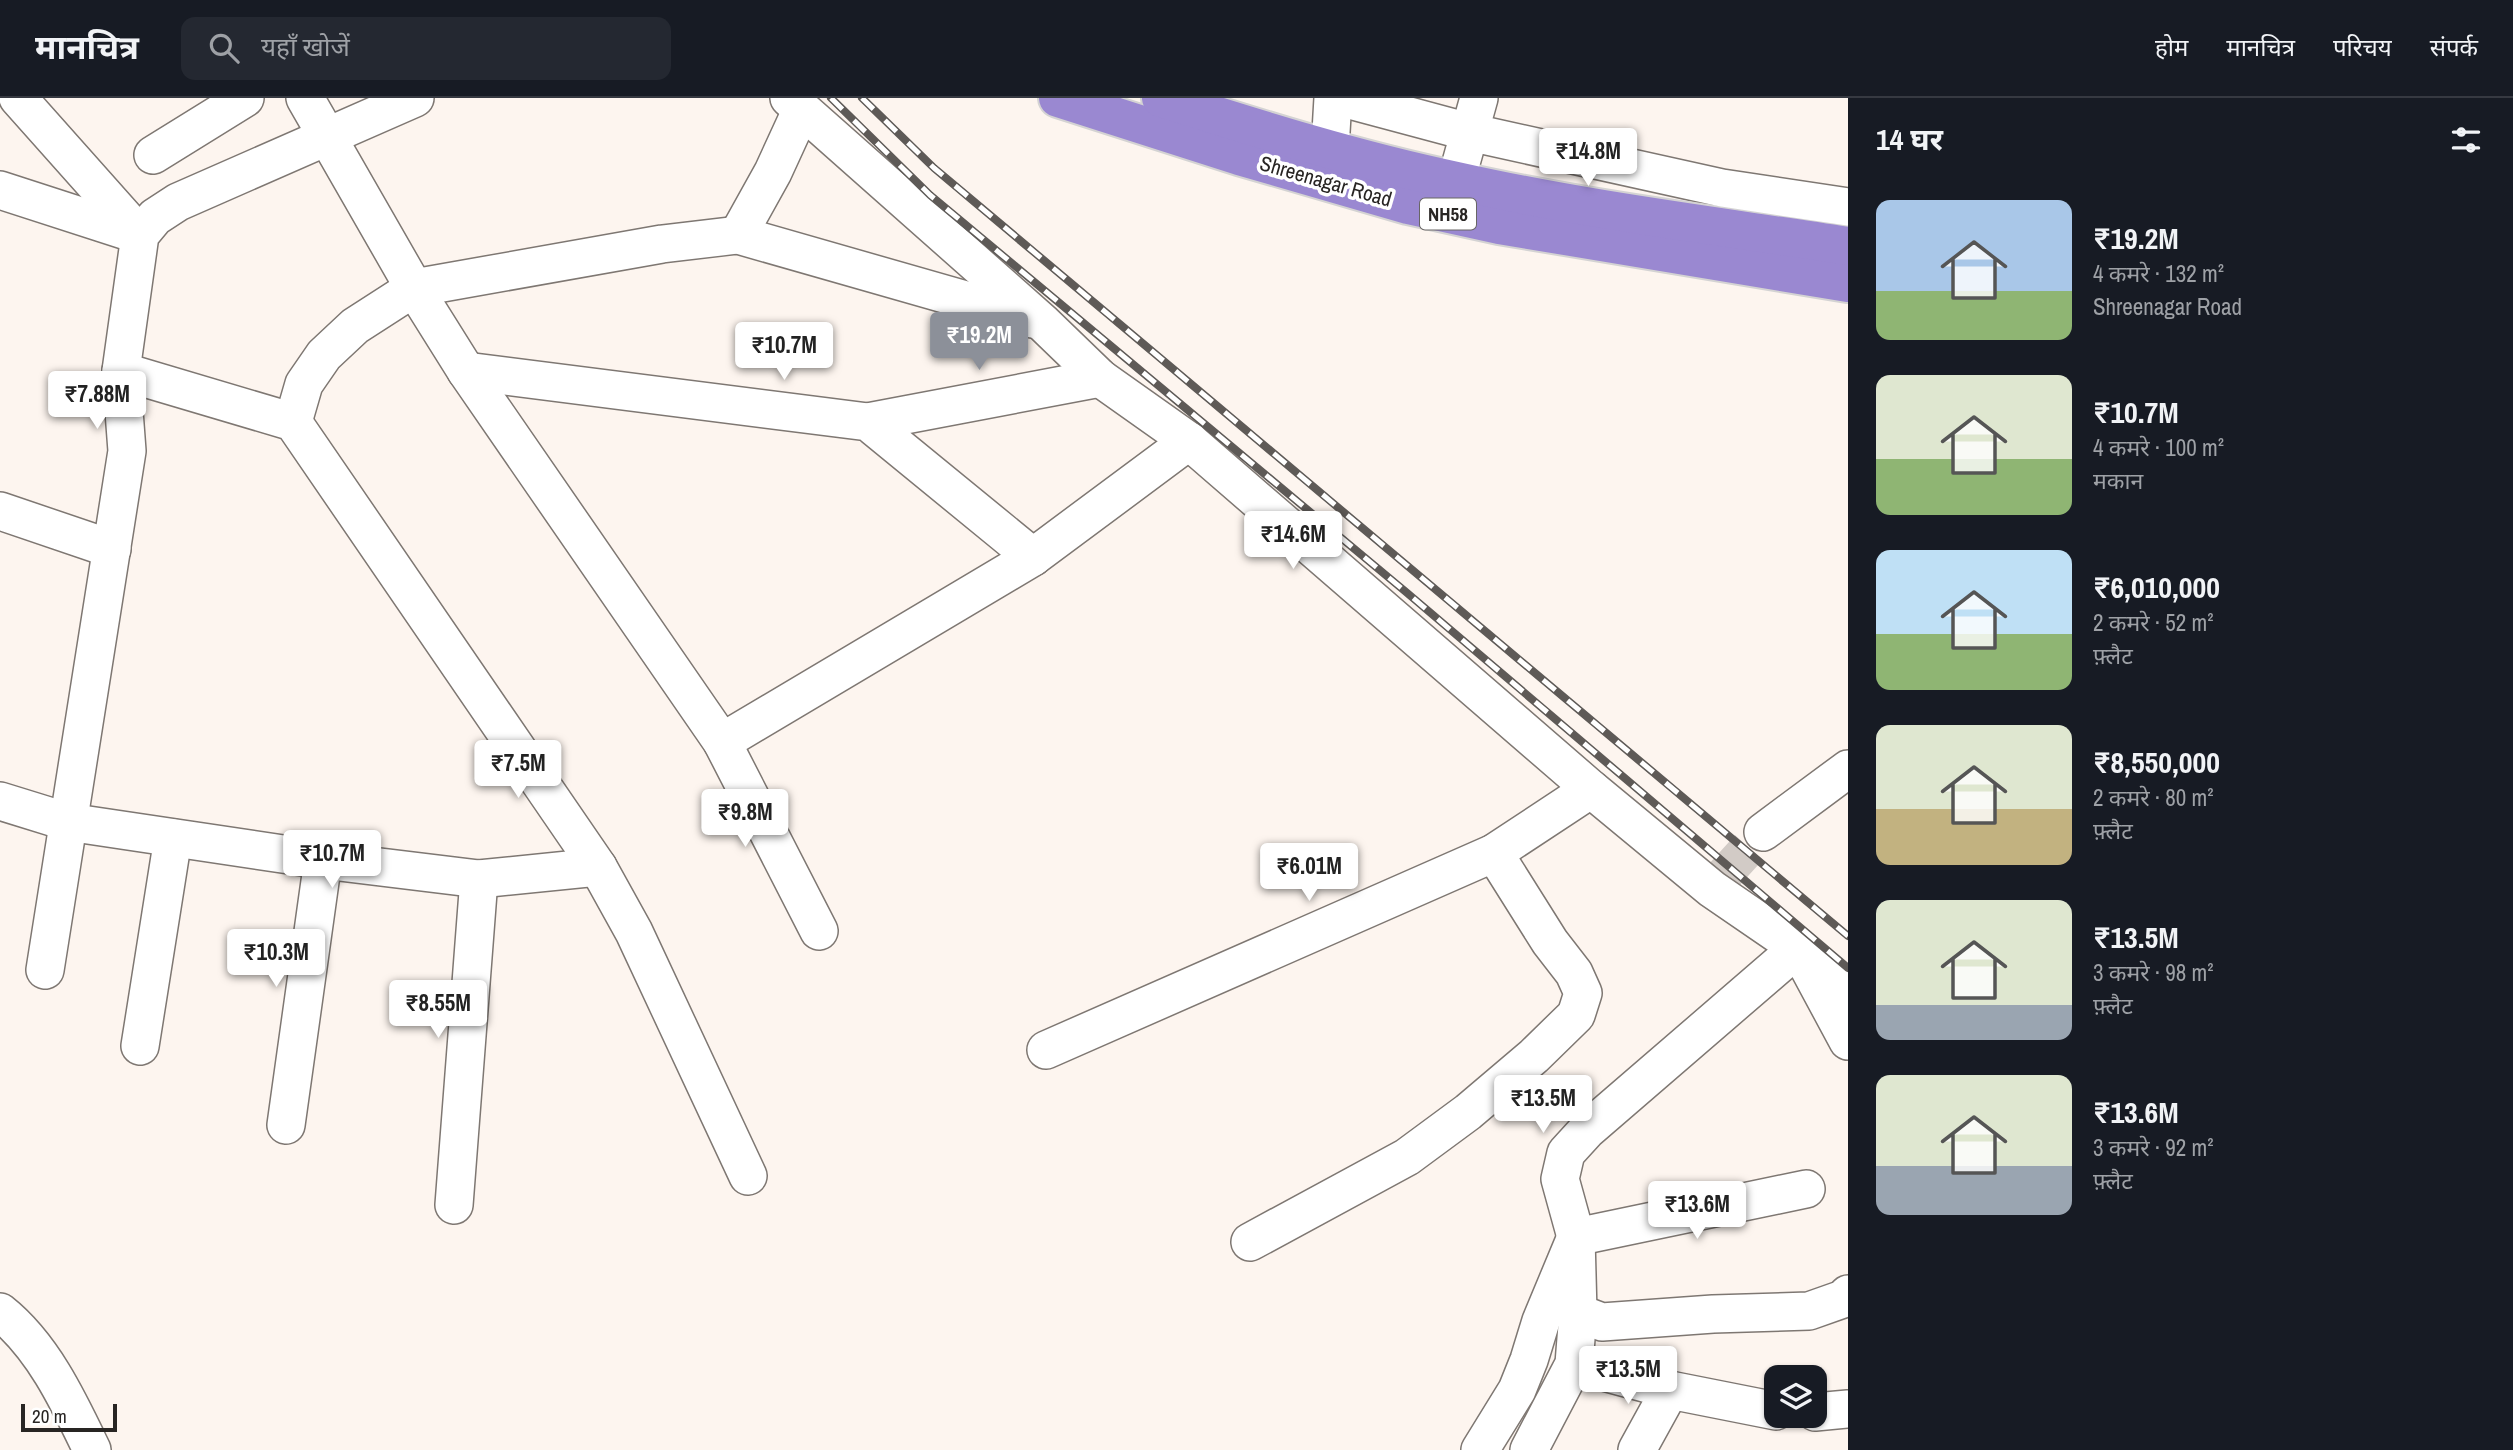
<!DOCTYPE html>
<html lang="hi">
<meta charset="utf-8">
<style>
body{margin:0;font-family:"Archivo Narrow","Noto Sans Devanagari",sans-serif;background:#242831;color:#f1f3f6;height:100vh;display:flex;flex-direction:column;font-size:26px;white-space:nowrap}
*{box-sizing:border-box;margin:0}
p{font-size:23px;color:#9ea1a6}
.icon{flex:none;width:38px;height:38px;fill:none;stroke:currentColor;stroke-width:2;stroke-linecap:round;stroke-linejoin:round}
.map{position:relative;flex:1;overflow:hidden}
.panel{display:flex;flex-direction:column;background:#171b24;width:665px}
.panel>*{flex:none}
.buttons{position:absolute;left:1764px;top:1267px;display:grid;gap:14px}
.buttons a{display:grid;place-items:center;width:63px;height:63px;border-radius:14px;background:#171b24;box-shadow:0 2px 5px #0004;font-size:35px}
.scale{position:absolute;left:21px;bottom:18px;width:96px;box-sizing:border-box;padding-left:7px;border:4px solid #282523;border-top:0;font-size:19px;line-height:24px;white-space:nowrap;color:#282523;-webkit-text-stroke:5px #fff;paint-order:stroke}
.price{position:absolute;translate:-50% -60px;padding:0 16px;border-radius:7px;background:#fff;color:#222;font-size:23px;line-height:46px;filter:drop-shadow(0 2px 4px #0008)}
.price::after{content:'';position:absolute;left:50%;top:42px;width:21px;height:16px;margin-left:-10px;background:inherit;clip-path:polygon(0 0,100% 0,50% 100%)}
.price.selected{background:#8c9099;color:#fff}
ul{padding:0;list-style:none}
li{display:flex;align-items:center;gap:21px;height:175px;padding:0 28px}
li span{display:grid;place-items:center;flex:none;width:196px;height:140px;border-radius:14px;color:#555}
li>.icon{margin-inline-start:auto}
span .icon{width:84px;height:84px;fill:#fffc;stroke-width:1}
li b{font-size:30px}
h2{display:flex;justify-content:space-between;align-items:center;height:84px;padding:0 28px;font-size:30px}
header{display:flex;align-items:center;gap:42px;box-sizing:border-box;height:98px;padding:0 35px;background:#171b24;border-bottom:2px solid #363941}
header strong{font-size:33px}
nav{display:flex;gap:38px;margin-inline-start:auto;font-size:24px}
.search{width:490px;height:63px;background:#242831;display:flex;align-items:center;gap:18px;box-sizing:border-box;padding:0 24px;border-radius:14px;color:#9ea1a6;font-size:26px}
main{display:flex;flex:1;min-height:0}
.map>svg:first-child{display:block}
.lines{fill:none;stroke-linecap:round;stroke-linejoin:round}
.street-tunnel{stroke:#d2cbc6;stroke-width:37;stroke-dasharray:37 18;stroke-linecap:butt}
.street-casing{stroke:#7e7772;stroke-width:40}
.highway-casing{stroke:#d4d3d3;stroke-width:42}
.street{stroke:#fff;stroke-width:37}
.highway{stroke:#9a88d1;stroke-width:38}
.rail-casing{stroke:#5e5a57;stroke-width:8}
.rail{stroke:#fff;stroke-width:5;stroke-dasharray:16;stroke-linecap:butt}
.labels{text-anchor:middle;dominant-baseline:central;stroke-width:7;stroke-linejoin:round;paint-order:stroke}
.shield{fill:#fff;stroke:#686665;stroke-width:2}
.shield-label{font-size:19px;font-weight:bold;fill:#282523}
.street-label{font-size:21px;fill:#282523;stroke:#fff}
</style>
<header>
<strong>मानचित्र</strong>
<div class="search"><svg class="icon" aria-label="search" viewBox="0 0 24 24"><circle cx="10" cy="10" r="6"/><path d="M15 15l6 6"/></svg>यहाँ खोजें</div>
<nav><a>होम</a><a>मानचित्र</a><a>परिचय</a><a>संपर्क</a></nav>
</header>
<main>
<div class="map">
<svg width="1848" height="1352" viewBox="0 0 1848 1352">
<rect width="100%" height="100%" fill="#fdf5ef"/>
<g class="lines">
<polyline class="street-tunnel" points="1724,777 1763,734"/>
<g class="street-casing">
<g id="street">
<polyline points="18,0 140,137"/>
<polyline points="305,0 414,190 466,273 722,644 819,833"/>
<polyline points="789,0 1042,224 1100,280 1189,343 1591,691 1712,791 1798,850 1848,892"/>
<polyline points="1342,0 1469,34 1722,90 1848,109"/>
<polyline points="1330,51 1333,0"/>
<polyline points="153,57 245,0"/>
<polyline points="1456,83 1479,0"/>
<polyline points="0,92 139,137"/>
<polyline points="738,137 773,74 801,13"/>
<polyline points="121,273 293,324 598,769 634,834 748,1078"/>
<polyline points="466,273 868,324 1033,459"/>
<polyline points="293,324 304,286 324,257 355,228 414,190 662,146 738,137 1032,221"/>
<polyline points="868,324 1100,280"/>
<polyline points="0,413 112,451"/>
<polyline points="722,644 1033,459 1189,343"/>
<polyline points="0,703 68,724 323,762 479,781 598,769"/>
<polyline points="1763,734 1848,671"/>
<polyline points="45,872 127,353 121,273 140,137 155,119 178,104 415,0"/>
<polyline points="140,948 173,740"/>
<polyline points="1046,952 1494,755 1591,691"/>
<polyline points="286,1027 323,762"/>
<polyline points="454,1107 479,781"/>
<polyline points="1250,1144 1407,1059 1468,1014 1534,958 1576,917 1583,895 1574,875 1550,844 1494,755"/>
<path d="M0,1214C43,1248 69,1304 92,1352"/>
<polyline points="1578,1215 1602,1224 1713,1216 1809,1213 1843,1201 1848,1196"/>
<polyline points="1574,1266 1670,1292 1776,1313"/>
<polyline points="1815,1314 1848,1311"/>
<polyline points="1480,1352 1517,1292 1529,1262 1541,1223 1576,1139 1806,1091"/>
<polyline points="1529,1352 1574,1266 1578,1215 1576,1139 1560,1081 1566,1055 1587,1032 1798,850 1848,943"/>
<polyline points="1637,1352 1670,1292"/>
</g>
</g>
<g class="highway-casing">
<g id="highway">
<polyline points="1058,0 1239,58 1408,107 1499,127 1848,185"/>
<path d="M1161,0C1258,31 1357,62 1457,83C1586,112 1718,128 1848,148"/>
</g>
</g>
<use href="#street" class="street"/>
<use href="#highway" class="highway"/>
<g class="rail-casing">
<g id="rail">
<polyline points="831,0 930,97 1406,494 1848,870"/>
<polyline points="862,0 934,70 1848,838"/>
</g>
</g>
<use href="#rail" class="rail"/>
</g>
<g class="labels">
<rect class="shield" x="1420" y="100.5" width="56" height="31" rx="5"/>
<g class="shield-label">
<text x="1448" y="116">NH58</text>
</g>
<g class="street-label">
<text transform="translate(1326 83) rotate(16)">Shreenagar Road</text>
</g>
</g>
</svg>
<div class="buttons">
<a><svg class="icon" aria-label="layers" viewBox="0 0 24 24"><path d="M12 4l9 5-9 5-9-5zM3 14l9 5 9-5"/></svg></a>
</div>
<div class="scale">20 m</div>
<b class="price" style="left:1588px;top:90px">₹14.8M</b>
<b class="price selected" style="left:979px;top:274px">₹19.2M</b>
<b class="price" style="left:784px;top:284px">₹10.7M</b>
<b class="price" style="left:97px;top:333px">₹7.88M</b>
<b class="price" style="left:1293px;top:473px">₹14.6M</b>
<b class="price" style="left:518px;top:702px">₹7.5M</b>
<b class="price" style="left:745px;top:751px">₹9.8M</b>
<b class="price" style="left:332px;top:792px">₹10.7M</b>
<b class="price" style="left:1309px;top:805px">₹6.01M</b>
<b class="price" style="left:276px;top:891px">₹10.3M</b>
<b class="price" style="left:438px;top:942px">₹8.55M</b>
<b class="price" style="left:1543px;top:1037px">₹13.5M</b>
<b class="price" style="left:1697px;top:1143px">₹13.6M</b>
<b class="price" style="left:1628px;top:1308px">₹13.5M</b>
</div>
<section class="panel">
<h2>14 घर<svg class="icon" aria-label="filters" viewBox="0 0 24 24"><path d="M4 7h16M4 17h16"/><circle cx="9" cy="7" r="2"/><circle cx="15" cy="17" r="2"/></svg></h2>
<ul>
<li><span style="background:linear-gradient(#a9c7e8 65%,#8fb573 0)"><svg class="icon" aria-label="home" viewBox="0 0 24 24"><path d="M3 11l9-7 9 7M6 9v11h12V9"/></svg></span><div><b>₹19.2M</b><p>4 कमरे · 132 m²</p><p>Shreenagar Road</p></div></li>
<li><span style="background:linear-gradient(#dfe7d0 60%,#8fb573 0)"><svg class="icon" aria-label="home" viewBox="0 0 24 24"><path d="M3 11l9-7 9 7M6 9v11h12V9"/></svg></span><div><b>₹10.7M</b><p>4 कमरे · 100 m²</p><p>मकान</p></div></li>
<li><span style="background:linear-gradient(#bfe0f5 60%,#8fb573 0)"><svg class="icon" aria-label="home" viewBox="0 0 24 24"><path d="M3 11l9-7 9 7M6 9v11h12V9"/></svg></span><div><b>₹6,010,000</b><p>2 कमरे · 52 m²</p><p>फ़्लैट</p></div></li>
<li><span style="background:linear-gradient(#dfe7d0 60%,#c2b280 0)"><svg class="icon" aria-label="home" viewBox="0 0 24 24"><path d="M3 11l9-7 9 7M6 9v11h12V9"/></svg></span><div><b>₹8,550,000</b><p>2 कमरे · 80 m²</p><p>फ़्लैट</p></div></li>
<li><span style="background:linear-gradient(#dfe7d0 75%,#9aa5b1 0)"><svg class="icon" aria-label="home" viewBox="0 0 24 24"><path d="M3 11l9-7 9 7M6 9v11h12V9"/></svg></span><div><b>₹13.5M</b><p>3 कमरे · 98 m²</p><p>फ़्लैट</p></div></li>
<li><span style="background:linear-gradient(#dfe7d0 65%,#9aa5b1 0)"><svg class="icon" aria-label="home" viewBox="0 0 24 24"><path d="M3 11l9-7 9 7M6 9v11h12V9"/></svg></span><div><b>₹13.6M</b><p>3 कमरे · 92 m²</p><p>फ़्लैट</p></div></li>
</ul>
</section>
</main>
